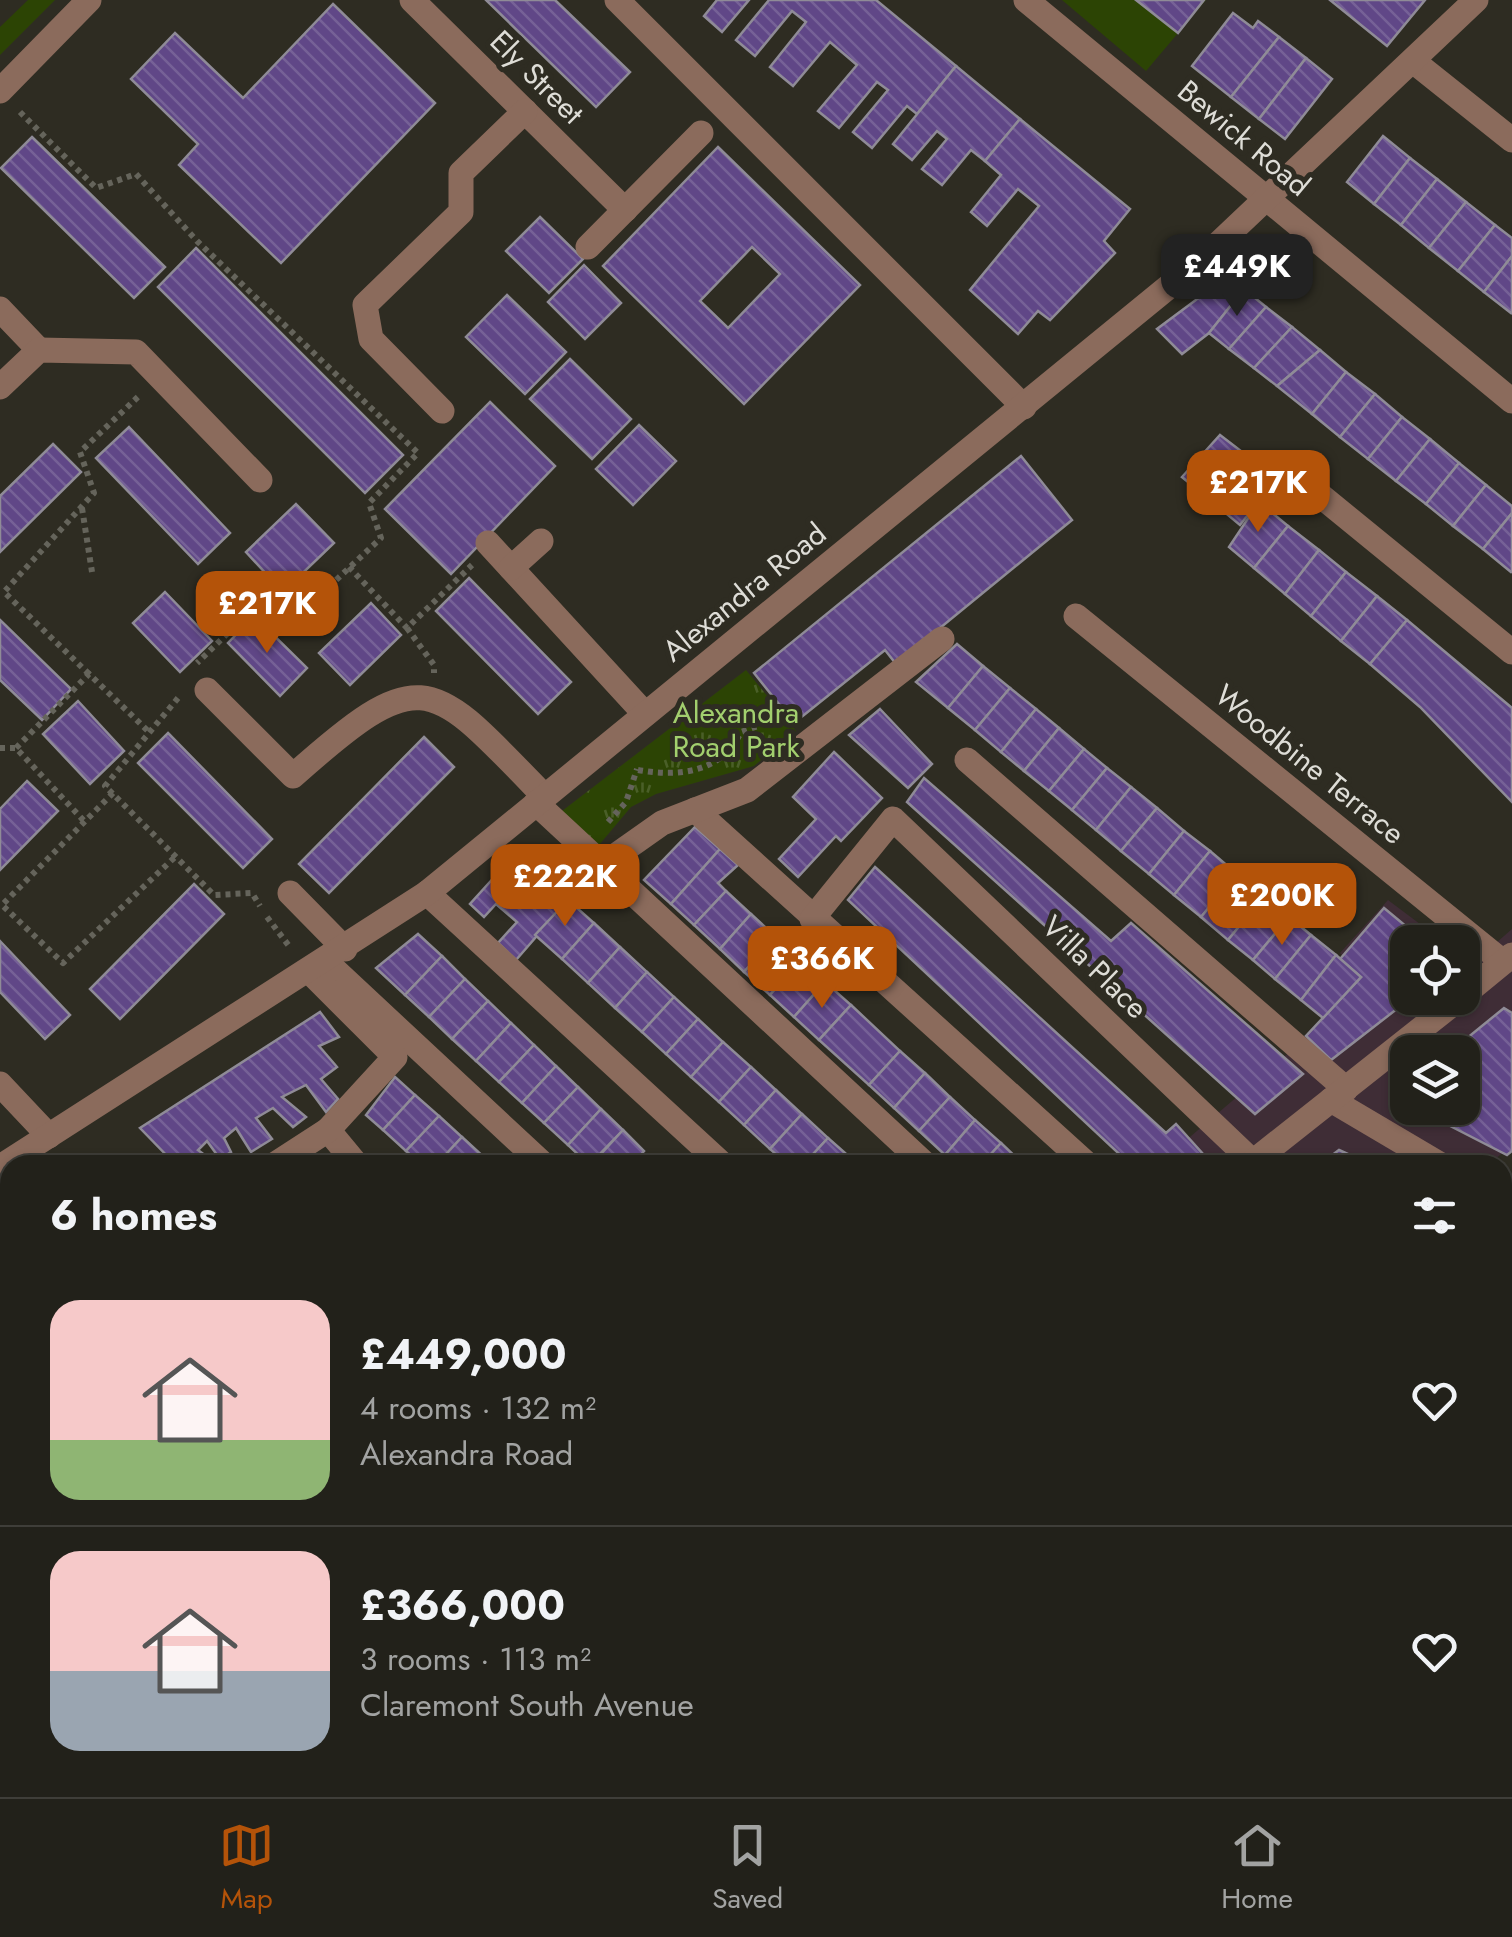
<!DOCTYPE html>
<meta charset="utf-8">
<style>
body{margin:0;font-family:Jost,sans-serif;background:#2e2e27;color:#f1f3f6;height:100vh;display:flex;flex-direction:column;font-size:38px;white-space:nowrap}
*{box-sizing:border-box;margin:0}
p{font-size:32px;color:#a2a3a2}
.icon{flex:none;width:55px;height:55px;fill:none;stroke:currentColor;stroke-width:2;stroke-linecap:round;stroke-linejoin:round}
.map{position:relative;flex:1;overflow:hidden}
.drawer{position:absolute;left:0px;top:1155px;width:1512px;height:642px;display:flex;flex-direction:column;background:#22211a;border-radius:30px 30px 0 0;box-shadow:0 2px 8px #0004,0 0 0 2px #3f3e39}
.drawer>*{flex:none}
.buttons{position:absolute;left:1390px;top:925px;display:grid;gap:20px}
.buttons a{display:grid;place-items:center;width:90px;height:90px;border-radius:20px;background:#22211a;box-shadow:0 2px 8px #0004,0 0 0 2px #3f3e39;font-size:50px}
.price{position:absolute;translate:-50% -85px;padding:0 22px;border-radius:20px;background:#b45309;color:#fff;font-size:32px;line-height:65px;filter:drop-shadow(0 2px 5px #0008)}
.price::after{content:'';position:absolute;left:50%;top:60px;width:30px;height:22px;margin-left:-15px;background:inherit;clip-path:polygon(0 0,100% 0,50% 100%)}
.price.selected{background:#222;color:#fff}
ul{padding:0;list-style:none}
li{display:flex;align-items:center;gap:30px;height:250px;padding:0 50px}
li+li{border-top:2px solid #3f3e39}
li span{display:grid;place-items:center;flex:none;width:280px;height:200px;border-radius:30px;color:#555}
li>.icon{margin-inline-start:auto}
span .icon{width:120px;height:120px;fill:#fffc;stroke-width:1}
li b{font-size:42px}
h2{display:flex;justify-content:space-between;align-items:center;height:120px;padding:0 50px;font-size:42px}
.tab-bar{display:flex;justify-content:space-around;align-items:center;height:140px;border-top:2px solid #3f3e39;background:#22211a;font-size:28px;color:#a2a3a2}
.tab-bar a{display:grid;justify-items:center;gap:5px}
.tab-bar .selected{color:#b45309}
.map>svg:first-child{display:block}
.commercial{fill:#3f2d36;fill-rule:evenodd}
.grass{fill:#2c4404}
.park{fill:url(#park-tufts)}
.building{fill:url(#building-back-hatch);stroke:#8f8b97;stroke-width:2.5;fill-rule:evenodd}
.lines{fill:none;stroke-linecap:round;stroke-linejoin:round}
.path{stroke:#65645b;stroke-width:6;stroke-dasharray:5 5;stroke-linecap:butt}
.minor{stroke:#8b6b5c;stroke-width:25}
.labels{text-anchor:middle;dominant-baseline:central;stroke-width:10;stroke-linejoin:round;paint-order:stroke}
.street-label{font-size:30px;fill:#deddd7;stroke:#2e2c22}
.park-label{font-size:30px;fill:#a2cf6e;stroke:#2e2c22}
</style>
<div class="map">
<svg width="1512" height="1797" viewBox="0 0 1512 1797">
<defs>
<pattern id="park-tufts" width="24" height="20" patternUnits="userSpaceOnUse" patternTransform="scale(2.5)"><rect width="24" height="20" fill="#2c4404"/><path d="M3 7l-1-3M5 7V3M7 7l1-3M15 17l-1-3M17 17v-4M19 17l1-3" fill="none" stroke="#4a5f28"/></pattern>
<pattern id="building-back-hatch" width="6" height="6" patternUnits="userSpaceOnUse" patternTransform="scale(2.5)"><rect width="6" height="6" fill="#604787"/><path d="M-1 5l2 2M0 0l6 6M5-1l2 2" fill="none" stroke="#766197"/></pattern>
</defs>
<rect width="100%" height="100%" fill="#2e2c22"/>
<g class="commercial">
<path d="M1388,900L1444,942H1408V998H1462L1463,957L1472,964L1512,929V1145L1488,1165H1157L1292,1050L1361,977L1340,953ZM1408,1052H1462V1108H1408Z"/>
<polygon points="361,1788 694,1788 682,1797 350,1796"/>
</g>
<g class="grass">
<polygon points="28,0 55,0 0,55 0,27"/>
<polygon points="1062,0 1206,0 1146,71"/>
</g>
<polygon class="park" points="746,670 796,731 754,766 656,794 631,807 599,845 562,811"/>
<g class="building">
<polygon points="486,0 555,0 630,72 596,107"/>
<polygon points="717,0 749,0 722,32 704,16"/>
<polygon points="769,0 876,0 956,66 917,114 907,106 872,148 853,132 888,90 877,82 839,128 818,111 857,65 830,42 793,86 770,67 806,22 792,11 755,56 736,40"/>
<polygon points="1136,0 1204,0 1178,33"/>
<polygon points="1330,0 1425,0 1387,46"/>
<polygon points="333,4 435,103 281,263 179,165 198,144 131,79 175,33 243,98"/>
<polygon points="1233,13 1253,28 1258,21 1279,37 1231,97 1192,66"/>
<polygon points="1279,37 1306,58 1259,119 1231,97"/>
<polygon points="1306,58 1332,79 1285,139 1259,119"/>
<polygon points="956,66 1020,119 985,161 971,150 942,185 922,169 947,139 937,131 912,160 893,144"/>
<polygon points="1020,119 1130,209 1104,241 1115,253 1050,320 1038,311 1018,334 970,290 1039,206 1018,189 987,226 971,212 1001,175 985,161"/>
<polygon points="1383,136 1410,158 1374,204 1347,182"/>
<polygon points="32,137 165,267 134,298 1,168"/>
<path d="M718,147L860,285L744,404L603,266ZM752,247L780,274L728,328L700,301Z"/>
<polygon points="1410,158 1437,179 1401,225 1374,204"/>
<polygon points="1437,179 1466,202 1429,248 1401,225"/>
<polygon points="1466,202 1495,225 1458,271 1429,248"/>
<polygon points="540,217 583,259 549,293 506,251"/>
<polygon points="1495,225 1512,238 1512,256 1484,292 1458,271"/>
<polygon points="196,248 403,455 365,493 158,287"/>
<polygon points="1512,256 1512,311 1511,313 1484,292"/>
<polygon points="584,265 621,303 585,339 548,302"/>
<polygon points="1228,276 1244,289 1209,333 1182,354 1157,329"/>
<polygon points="1244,289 1266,307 1229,349 1209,333"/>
<polygon points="507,295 566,352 525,394 466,337"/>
<polygon points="1266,307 1292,327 1254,368 1229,349"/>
<polygon points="1292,327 1320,350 1277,386 1254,368"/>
<polygon points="1320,350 1346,372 1312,414 1277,386"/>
<polygon points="570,359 631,419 592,459 530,399"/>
<polygon points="1346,372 1375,394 1340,437 1312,414"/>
<polygon points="1375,394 1402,417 1368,459 1340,437"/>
<polygon points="490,402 555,466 451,574 385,509"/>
<polygon points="1402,417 1430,439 1396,481 1368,459"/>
<polygon points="639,425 676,461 633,505 596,469"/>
<polygon points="129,427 230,533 198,564 96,458"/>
<polygon points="1220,435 1246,455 1210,500 1182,477"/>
<polygon points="1430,439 1459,463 1426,504 1396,481"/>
<polygon points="53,444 81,472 0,552 0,496"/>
<polygon points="1246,455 1277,478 1240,525 1210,500"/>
<polygon points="1021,456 1072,520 896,664 885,650 794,723 754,673"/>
<polygon points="1459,463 1486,485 1453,526 1426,504"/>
<polygon points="1486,485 1512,506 1512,513 1483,549 1453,526"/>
<polygon points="1259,502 1288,526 1254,568 1229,547"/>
<polygon points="296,504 334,543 283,592 246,552"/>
<polygon points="1512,513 1512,571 1511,572 1483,549"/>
<polygon points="1288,526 1319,550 1285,594 1254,568"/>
<polygon points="1319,550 1346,572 1311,616 1285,594"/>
<polygon points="1346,572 1377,596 1341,641 1311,616"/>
<polygon points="469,578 571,682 538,714 436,611"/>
<polygon points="165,592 212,641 180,672 133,623"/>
<polygon points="1377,596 1407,620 1370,664 1341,641"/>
<polygon points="371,603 401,635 350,685 319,653"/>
<polygon points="254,616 307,668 280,696 228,643"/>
<polygon points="0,620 71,689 42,720 0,680"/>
<polygon points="1407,620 1512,708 1512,802 1420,707 1370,664"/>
<polygon points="957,644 983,666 948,708 916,682"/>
<polygon points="983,666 1010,688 975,730 948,708"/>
<polygon points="1010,688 1036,709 1001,752 975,730"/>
<polygon points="78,701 124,751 90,784 43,734"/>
<polygon points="880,709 932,764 908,788 849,735"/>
<polygon points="1036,709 1059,728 1024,771 1001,752"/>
<polygon points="1059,728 1084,749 1049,791 1024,771"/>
<polygon points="168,733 272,839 243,868 138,763"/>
<polygon points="424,737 454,767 329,893 299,864"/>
<polygon points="1084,749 1107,768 1072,810 1049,791"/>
<polygon points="834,752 882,798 841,841 836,836 798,877 779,859 816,819 793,797"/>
<polygon points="1107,768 1131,787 1096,830 1072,810"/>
<polygon points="924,778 1111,941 1131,923 1303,1074 1255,1114 907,802"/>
<polygon points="27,781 58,811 0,870 0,809"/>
<polygon points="1131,787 1157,808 1121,851 1096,830"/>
<polygon points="1157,808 1184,831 1149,874 1121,851"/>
<polygon points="695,827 720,849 671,904 644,880"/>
<polygon points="1184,831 1210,851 1174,895 1149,874"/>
<polygon points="720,849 738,865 718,883 726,891 694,925 671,904"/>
<polygon points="1210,851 1237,874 1201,917 1174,895"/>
<polygon points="517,852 568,900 516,960 498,943 517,922 496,904 484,917 470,904"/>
<polygon points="875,867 1166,1133 1176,1124 1203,1154 1191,1165 1131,1165 848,900"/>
<polygon points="1237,874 1264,896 1228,940 1201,917"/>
<polygon points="194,884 224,914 120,1019 90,989"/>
<polygon points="726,891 751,914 720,949 694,925"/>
<polygon points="1264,896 1289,917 1253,960 1228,940"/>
<polygon points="568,900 594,923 562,959 535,935"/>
<polygon points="1384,908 1425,942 1408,942 1408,998 1411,998 1331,1060 1306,1036 1361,977 1340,959"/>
<polygon points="751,914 776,937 744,972 720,949"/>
<polygon points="1289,917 1311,935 1275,979 1253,960"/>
<polygon points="594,923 620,947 588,983 562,959"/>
<polygon points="418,934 442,956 405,995 376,968"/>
<polygon points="1311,935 1336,955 1301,1000 1275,979"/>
<polygon points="776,937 801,960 770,995 744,972"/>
<polygon points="0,941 70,1015 45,1039 0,992"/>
<polygon points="620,947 647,972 615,1008 588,983"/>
<polygon points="1336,955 1361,977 1323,1018 1301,1000"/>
<polygon points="442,956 465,979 429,1017 405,995"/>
<polygon points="801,960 825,982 794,1017 770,995"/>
<polygon points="647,972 674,997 642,1032 615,1008"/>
<polygon points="465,979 488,1001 452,1039 429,1017"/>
<polygon points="825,982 851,1005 819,1040 794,1017"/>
<polygon points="674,997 698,1019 666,1054 642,1032"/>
<polygon points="488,1001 511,1023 476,1061 452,1039"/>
<polygon points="851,1005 900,1051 869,1085 819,1040"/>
<polygon points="1504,1008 1512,1013 1512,1151 1507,1155 1415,1108 1462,1108 1462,1052 1450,1052"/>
<polygon points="320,1012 339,1037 319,1046 337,1067 321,1079 338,1099 326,1112 306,1085 282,1097 306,1117 293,1127 273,1108 256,1118 272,1139 251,1152 236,1128 224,1138 231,1152 220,1159 207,1141 198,1150 206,1156 200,1161 204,1165 176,1165 140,1128"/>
<polygon points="698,1019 723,1042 691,1077 666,1054"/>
<polygon points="511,1023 534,1045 499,1082 476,1061"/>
<polygon points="723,1042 751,1067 719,1102 691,1077"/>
<polygon points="534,1045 556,1066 522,1103 499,1082"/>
<polygon points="900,1051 925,1073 894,1108 869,1085"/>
<polygon points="556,1066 578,1087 544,1123 522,1103"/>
<polygon points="751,1067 776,1090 744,1125 719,1102"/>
<polygon points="925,1073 950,1097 919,1131 894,1108"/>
<polygon points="395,1077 415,1095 383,1130 366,1115"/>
<polygon points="578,1087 601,1109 568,1145 544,1123"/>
<polygon points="776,1090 802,1114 770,1149 744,1125"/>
<polygon points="415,1095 439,1116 406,1151 383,1130"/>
<polygon points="950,1097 975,1120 945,1155 919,1131"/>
<polygon points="601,1109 623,1130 589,1165 568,1145"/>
<polygon points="802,1114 828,1138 803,1165 788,1165 770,1149"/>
<polygon points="439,1116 462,1137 436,1165 422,1165 406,1151"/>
<polygon points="975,1120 1001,1143 981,1165 956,1165 945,1155"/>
<polygon points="623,1130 644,1151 632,1165 591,1165"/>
<polygon points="462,1137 486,1159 480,1165 436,1165"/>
<polygon points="828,1138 854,1161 851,1165 803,1165"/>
<polygon points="1001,1143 1024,1165 981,1165"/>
<polygon points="1339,1150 1372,1165 1319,1165"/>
<polygon points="10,1224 10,1353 2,1358 0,1230"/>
<polygon points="1502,1255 1512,1260 1512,1324 1502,1319"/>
<polygon points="1502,1613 1512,1618 1512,1672 1502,1667"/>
<polygon points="1502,1667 1512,1672 1512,1718 1505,1733"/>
<polygon points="535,1788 617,1788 605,1797 523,1797"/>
<polygon points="712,1788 848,1788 836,1797 700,1797"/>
<polygon points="958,1788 997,1788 998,1797 947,1797"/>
<polygon points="1084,1788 1166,1788 1166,1797 1085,1797"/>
</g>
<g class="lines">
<g class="path">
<polyline points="20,112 96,188 136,174 197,241 418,453 369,503 381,538 303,611 261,601 197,663"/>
<polyline points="82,508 92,572"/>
<polyline points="349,567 407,628 472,565"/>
<polyline points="407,628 434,665 434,673"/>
<polyline points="89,674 4,592 94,493 80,452 141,394"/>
<polyline points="178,698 105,786 214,895 252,893 260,906"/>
<polyline points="0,748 16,748 85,822"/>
<polyline points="16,748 89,674 149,732"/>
<path d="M638,770C679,777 721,773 741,732L758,726"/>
<polyline points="113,793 2,905 63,963 175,857"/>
<polyline points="608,822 626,802 637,769"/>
<polyline points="267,917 289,946"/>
<polyline points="0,1740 10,1730"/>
<polyline points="0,1765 10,1779"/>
<polyline points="16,1788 23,1797"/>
<polyline points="95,1797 107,1788"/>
</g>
<g class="minor">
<polyline points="412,0 625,210"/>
<polyline points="617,0 1024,407"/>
<polyline points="1026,0 1512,401"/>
<polyline points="1413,61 1512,140"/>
<polyline points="0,91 89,0"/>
<polyline points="588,247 701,133"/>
<polyline points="0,309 39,350"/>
<polyline points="0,387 39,350 136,352 260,480"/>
<polyline points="442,411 371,339 365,305 461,212 461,173 525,111"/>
<polyline points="1294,474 1512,652"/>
<polyline points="488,543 645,714"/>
<polyline points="511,568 541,541"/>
<polyline points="1076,616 1503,962"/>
<path d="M207,690L293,776C423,660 430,678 544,796"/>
<polyline points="967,760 1346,1089"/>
<polyline points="536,803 926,1165"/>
<polyline points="695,810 1088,1165"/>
<polyline points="601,866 662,823 747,790 942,639"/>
<polyline points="290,893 345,949"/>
<polyline points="427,893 723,1165"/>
<polyline points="812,919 893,819 1253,1162"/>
<polyline points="325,961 544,1165"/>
<polyline points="1462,996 1512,955"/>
<polyline points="0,1084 49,1136"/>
<polyline points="1331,1100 1441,1165"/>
<polyline points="328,1130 357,1165"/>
<polyline points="274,1165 328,1130 395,1057 310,972"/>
<polyline points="1249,1165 1460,998"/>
<polyline points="0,1167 427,893 1200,261 1476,0"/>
<polyline points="1502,1199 1512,1204"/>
<polyline points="1502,1413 1512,1419"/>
<polyline points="1502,1526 1512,1531"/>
<polyline points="0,1536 10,1542"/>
<polyline points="315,1788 325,1797"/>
<polyline points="1033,1788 1034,1797"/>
<polyline points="1207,1788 1207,1797"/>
<polyline points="1375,1788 1394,1797"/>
<polyline points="219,1797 231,1788"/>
<polyline points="461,1797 473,1788"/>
<polyline points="677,1797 689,1788"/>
<polyline points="888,1797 900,1788"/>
<polyline points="1293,1797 1294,1788"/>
</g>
</g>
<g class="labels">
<g class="street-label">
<text transform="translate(537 77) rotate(45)">Ely Street</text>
<text transform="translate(1244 138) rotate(40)">Bewick Road</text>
<text transform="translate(744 592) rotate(-39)">Alexandra Road</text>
<text transform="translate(1310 764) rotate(39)">Woodbine Terrace</text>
<text transform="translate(1095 967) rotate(44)">Villa Place</text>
</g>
<g class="park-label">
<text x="736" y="712">Alexandra<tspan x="736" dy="34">Road Park</tspan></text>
</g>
</g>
</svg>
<div class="buttons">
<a><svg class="icon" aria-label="locate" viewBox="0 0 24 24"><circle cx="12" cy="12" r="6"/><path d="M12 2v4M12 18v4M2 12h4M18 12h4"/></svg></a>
<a><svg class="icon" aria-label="layers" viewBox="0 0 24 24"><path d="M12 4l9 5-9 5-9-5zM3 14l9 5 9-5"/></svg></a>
</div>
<b class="price selected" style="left:1237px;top:319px">£449K</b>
<b class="price" style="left:1258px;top:535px">£217K</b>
<b class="price" style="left:267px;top:656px">£217K</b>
<b class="price" style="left:565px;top:929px">£222K</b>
<b class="price" style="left:1282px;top:948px">£200K</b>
<b class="price" style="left:822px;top:1011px">£366K</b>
<section class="drawer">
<h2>6 homes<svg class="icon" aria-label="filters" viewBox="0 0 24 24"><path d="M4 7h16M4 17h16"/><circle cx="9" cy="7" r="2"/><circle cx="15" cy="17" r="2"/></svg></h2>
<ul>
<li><span style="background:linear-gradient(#f6c9c9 70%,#8fb573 0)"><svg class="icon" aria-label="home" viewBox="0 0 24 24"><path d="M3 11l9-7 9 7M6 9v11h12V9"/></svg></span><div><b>£449,000</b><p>4 rooms · 132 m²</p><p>Alexandra Road</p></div><svg class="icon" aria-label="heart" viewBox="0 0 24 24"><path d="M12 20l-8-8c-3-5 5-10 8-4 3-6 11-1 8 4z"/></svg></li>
<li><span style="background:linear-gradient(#f6c9c9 60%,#9aa5b1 0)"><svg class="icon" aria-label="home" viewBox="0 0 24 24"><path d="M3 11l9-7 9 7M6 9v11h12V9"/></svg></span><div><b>£366,000</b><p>3 rooms · 113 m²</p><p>Claremont South Avenue</p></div><svg class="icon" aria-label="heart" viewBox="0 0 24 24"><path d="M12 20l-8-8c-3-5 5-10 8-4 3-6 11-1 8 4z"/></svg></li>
</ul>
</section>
</div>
<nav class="tab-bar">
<a class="selected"><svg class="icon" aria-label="map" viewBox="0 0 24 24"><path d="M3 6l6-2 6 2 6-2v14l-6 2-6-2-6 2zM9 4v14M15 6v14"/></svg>Map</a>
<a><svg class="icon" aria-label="saved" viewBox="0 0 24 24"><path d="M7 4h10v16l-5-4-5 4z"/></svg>Saved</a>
<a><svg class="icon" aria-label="home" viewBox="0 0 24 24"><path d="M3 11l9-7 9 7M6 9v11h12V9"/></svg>Home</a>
</nav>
